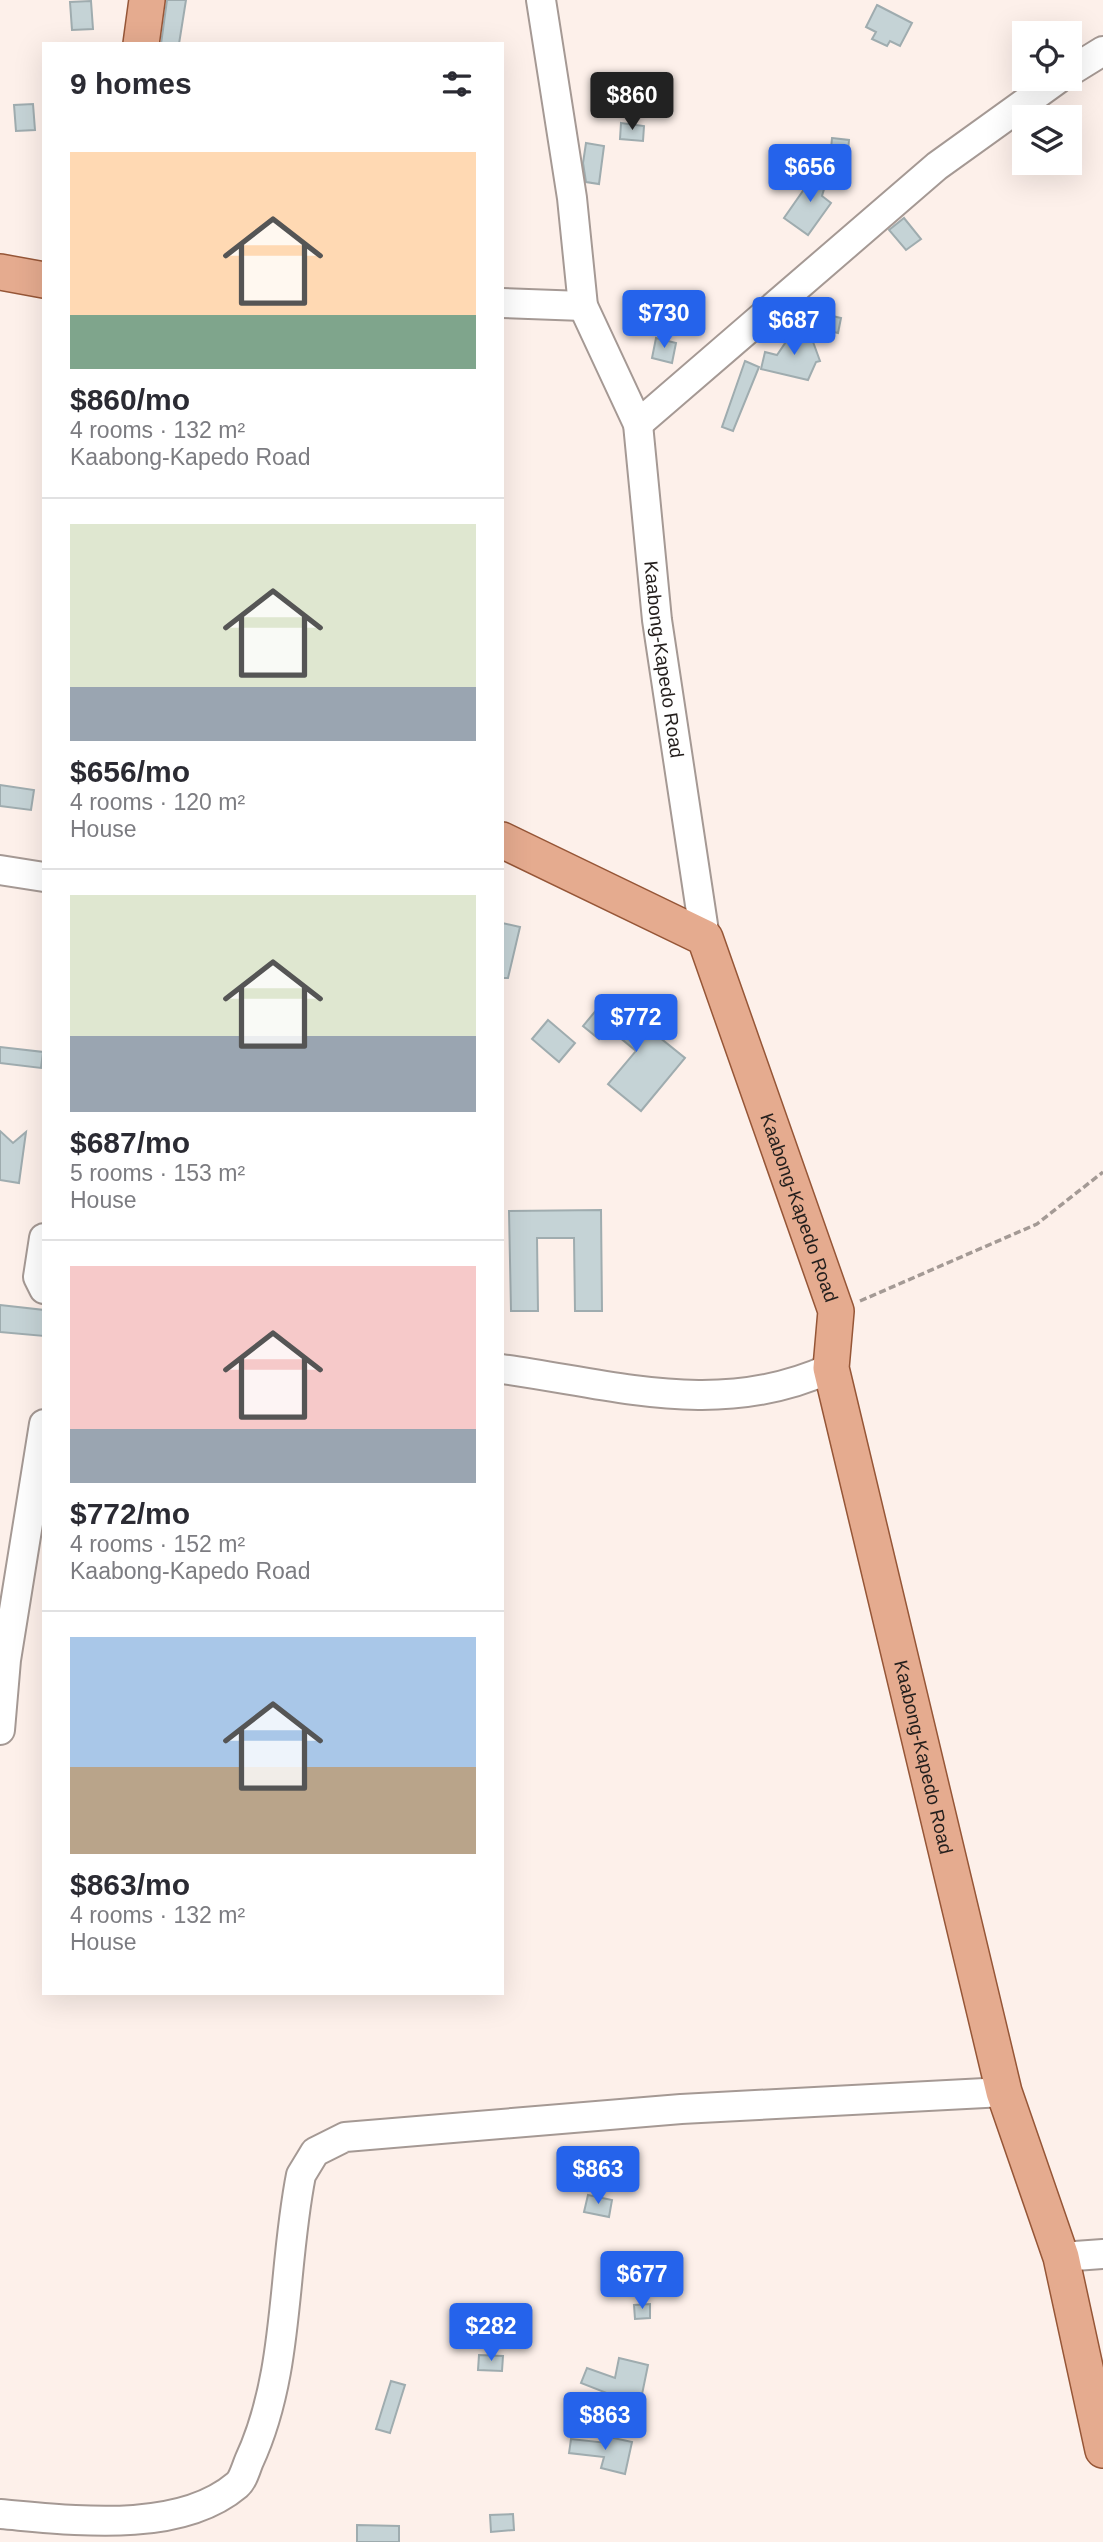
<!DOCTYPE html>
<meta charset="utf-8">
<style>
body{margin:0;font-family:Arial,sans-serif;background:#f7f7f7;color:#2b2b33;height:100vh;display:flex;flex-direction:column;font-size:26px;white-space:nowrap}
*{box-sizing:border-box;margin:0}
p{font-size:23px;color:#7c7c81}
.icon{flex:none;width:38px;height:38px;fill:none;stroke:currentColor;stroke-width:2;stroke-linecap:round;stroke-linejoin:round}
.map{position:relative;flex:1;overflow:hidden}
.sheet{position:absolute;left:42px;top:42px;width:462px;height:1953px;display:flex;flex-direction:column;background:#fff;border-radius:0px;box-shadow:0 7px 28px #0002}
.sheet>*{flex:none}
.controls{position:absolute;left:1012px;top:21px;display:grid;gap:14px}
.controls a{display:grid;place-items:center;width:70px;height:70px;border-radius:0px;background:#fff;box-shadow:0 7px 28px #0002;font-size:35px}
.price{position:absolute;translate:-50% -60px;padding:0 16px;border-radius:7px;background:#2563eb;color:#fff;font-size:23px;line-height:46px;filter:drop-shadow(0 2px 4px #0008)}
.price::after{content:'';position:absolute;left:50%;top:42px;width:21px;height:16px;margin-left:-10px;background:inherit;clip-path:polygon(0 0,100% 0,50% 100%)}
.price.current{background:#222;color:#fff}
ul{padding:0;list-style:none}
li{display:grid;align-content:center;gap:14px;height:371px;padding:0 28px}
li+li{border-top:2px solid #e1e1e2}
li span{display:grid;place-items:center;height:217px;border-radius:0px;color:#555}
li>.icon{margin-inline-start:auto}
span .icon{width:126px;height:126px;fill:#fffc;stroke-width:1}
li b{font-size:30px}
h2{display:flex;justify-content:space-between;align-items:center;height:84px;padding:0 28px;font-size:30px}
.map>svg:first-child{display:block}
.building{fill:#c5d3d6;stroke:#9facaf;stroke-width:2}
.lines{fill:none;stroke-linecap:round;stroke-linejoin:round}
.minor-casing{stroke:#a59994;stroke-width:32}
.major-casing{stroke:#965637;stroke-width:38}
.path{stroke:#a49a95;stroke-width:3.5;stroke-dasharray:7 3.5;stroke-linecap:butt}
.minor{stroke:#fff;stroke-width:28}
.major{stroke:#e5ab8f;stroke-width:35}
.labels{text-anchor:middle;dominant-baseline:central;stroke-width:6;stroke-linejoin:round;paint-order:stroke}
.street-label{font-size:19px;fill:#241f1d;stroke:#fff}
</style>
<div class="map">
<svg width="1103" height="2542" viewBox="0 0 1103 2542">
<rect width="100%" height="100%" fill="#fdf0ea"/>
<g class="building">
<polygon points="167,0 186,0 179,44 161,44"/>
<polygon points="91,1 93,29 72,30 70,2"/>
<polygon points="877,5 912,23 900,46 890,41 887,46 872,39 876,32 866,27"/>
<polygon points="33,104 35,130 16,131 14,105"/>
<polygon points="621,123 644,126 643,141 620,139"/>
<polygon points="832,138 849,140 846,175 829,172"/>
<polygon points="586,143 604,146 599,184 586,182 583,163"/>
<polygon points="811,171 828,176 822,196 831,203 808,235 784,218 807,185"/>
<polygon points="904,218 921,239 906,250 889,230"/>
<polygon points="824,314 841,318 838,333 821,329"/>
<polygon points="796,327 812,339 820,361 816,362 808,380 761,369 765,352 777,355"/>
<polygon points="656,338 676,343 672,363 652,358"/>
<polygon points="745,361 759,367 733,431 722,427"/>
<polygon points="0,785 34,790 31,810 0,806"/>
<polygon points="502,923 520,927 508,978 502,978"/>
<polygon points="608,996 685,1058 641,1111 608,1084 636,1051 608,1028 599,1039 583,1026"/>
<polygon points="548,1020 575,1043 559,1062 532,1039"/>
<polygon points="0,1047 43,1052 41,1068 0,1063"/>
<polygon points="0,1131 13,1143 26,1132 19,1183 0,1180"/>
<polygon points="601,1210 602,1311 575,1311 574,1238 537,1238 538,1311 511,1311 509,1211"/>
<polygon points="0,1305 44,1310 44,1336 0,1332"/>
<polygon points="588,2195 612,2200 609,2217 584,2212"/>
<polygon points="640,2260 661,2264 658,2280 637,2276"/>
<polygon points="650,2304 650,2318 635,2319 634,2305"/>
<polygon points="479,2355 503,2356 502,2371 478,2370"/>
<polygon points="619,2358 648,2365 639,2409 610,2403 612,2395 581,2383 587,2368 615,2378"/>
<polygon points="391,2381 405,2385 390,2433 376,2429"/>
<polygon points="609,2437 632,2442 625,2474 601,2468 604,2457 569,2453 571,2439 607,2443"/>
<polygon points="513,2514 514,2530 491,2532 490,2515"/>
<polygon points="357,2525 399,2526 399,2542 357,2542"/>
</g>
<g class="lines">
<g class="minor-casing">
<g id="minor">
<path id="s1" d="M541,0L572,198L583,306L638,424L657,620L705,938"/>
<polyline points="1069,72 1103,51"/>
<polyline points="502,303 583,306"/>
<polyline points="638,424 937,166 1058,79"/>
<polyline points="0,870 44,877"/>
<polyline points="44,1238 38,1277 44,1289"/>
<path d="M502,1369C617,1385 720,1419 831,1368"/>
<polyline points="0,1730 6,1660 44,1424"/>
<polyline points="1061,2257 1103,2254"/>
<path d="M0,2514C71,2520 178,2535 237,2485C243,2480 246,2468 249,2461C290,2373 282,2270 301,2175L315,2152L345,2137L681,2109L1004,2092"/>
</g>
</g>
<g class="major-casing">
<g id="major">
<polyline points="141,44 147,0"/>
<polyline points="0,272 44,280"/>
<path id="s2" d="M502,840L705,938L836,1311L831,1368L1004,2092L1061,2257L1103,2450"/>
</g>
</g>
<polyline class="path" points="860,1301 1037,1224 1103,1172"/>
<use href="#minor" class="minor"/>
<use href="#major" class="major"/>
</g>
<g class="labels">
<g class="street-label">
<text stroke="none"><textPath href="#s1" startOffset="676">Kaabong-Kapedo Road</textPath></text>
<text stroke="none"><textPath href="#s2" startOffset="511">Kaabong-Kapedo Road</textPath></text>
<text stroke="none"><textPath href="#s2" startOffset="1078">Kaabong-Kapedo Road</textPath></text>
</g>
</g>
</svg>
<div class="controls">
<a><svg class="icon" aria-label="locate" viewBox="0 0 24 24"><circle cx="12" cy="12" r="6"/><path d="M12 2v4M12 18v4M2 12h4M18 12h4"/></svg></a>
<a><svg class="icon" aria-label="layers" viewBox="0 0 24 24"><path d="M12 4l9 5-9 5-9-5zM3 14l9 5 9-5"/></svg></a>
</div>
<b class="price current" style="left:632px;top:132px">$860</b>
<b class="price" style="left:810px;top:204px">$656</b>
<b class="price" style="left:664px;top:350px">$730</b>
<b class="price" style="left:794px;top:357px">$687</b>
<b class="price" style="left:636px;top:1054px">$772</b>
<b class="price" style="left:598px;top:2206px">$863</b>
<b class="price" style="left:642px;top:2311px">$677</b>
<b class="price" style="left:491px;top:2363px">$282</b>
<b class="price" style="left:605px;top:2452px">$863</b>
<section class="sheet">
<h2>9 homes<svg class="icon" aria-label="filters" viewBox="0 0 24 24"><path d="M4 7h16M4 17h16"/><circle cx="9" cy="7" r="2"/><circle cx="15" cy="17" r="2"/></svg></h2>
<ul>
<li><span style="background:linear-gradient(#ffd9b3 75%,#7fa58c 0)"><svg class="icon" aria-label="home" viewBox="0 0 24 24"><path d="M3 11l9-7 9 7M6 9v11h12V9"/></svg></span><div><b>$860/mo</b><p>4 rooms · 132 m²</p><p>Kaabong-Kapedo Road</p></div></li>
<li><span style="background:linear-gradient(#dfe7d0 75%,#9aa5b1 0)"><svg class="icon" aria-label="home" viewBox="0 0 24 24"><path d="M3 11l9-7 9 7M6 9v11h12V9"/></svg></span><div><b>$656/mo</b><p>4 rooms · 120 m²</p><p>House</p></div></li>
<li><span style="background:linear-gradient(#dfe7d0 65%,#9aa5b1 0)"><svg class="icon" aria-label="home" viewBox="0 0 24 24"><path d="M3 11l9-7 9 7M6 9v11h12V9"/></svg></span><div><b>$687/mo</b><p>5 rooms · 153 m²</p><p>House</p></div></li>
<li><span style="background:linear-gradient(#f6c9c9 75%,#9aa5b1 0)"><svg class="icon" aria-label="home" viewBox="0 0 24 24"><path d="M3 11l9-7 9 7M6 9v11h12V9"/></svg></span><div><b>$772/mo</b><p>4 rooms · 152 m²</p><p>Kaabong-Kapedo Road</p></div></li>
<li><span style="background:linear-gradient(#a9c7e8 60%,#b9a48a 0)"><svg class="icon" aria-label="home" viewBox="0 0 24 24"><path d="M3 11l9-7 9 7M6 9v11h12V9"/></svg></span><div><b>$863/mo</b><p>4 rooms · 132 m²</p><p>House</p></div></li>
</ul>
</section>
</div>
